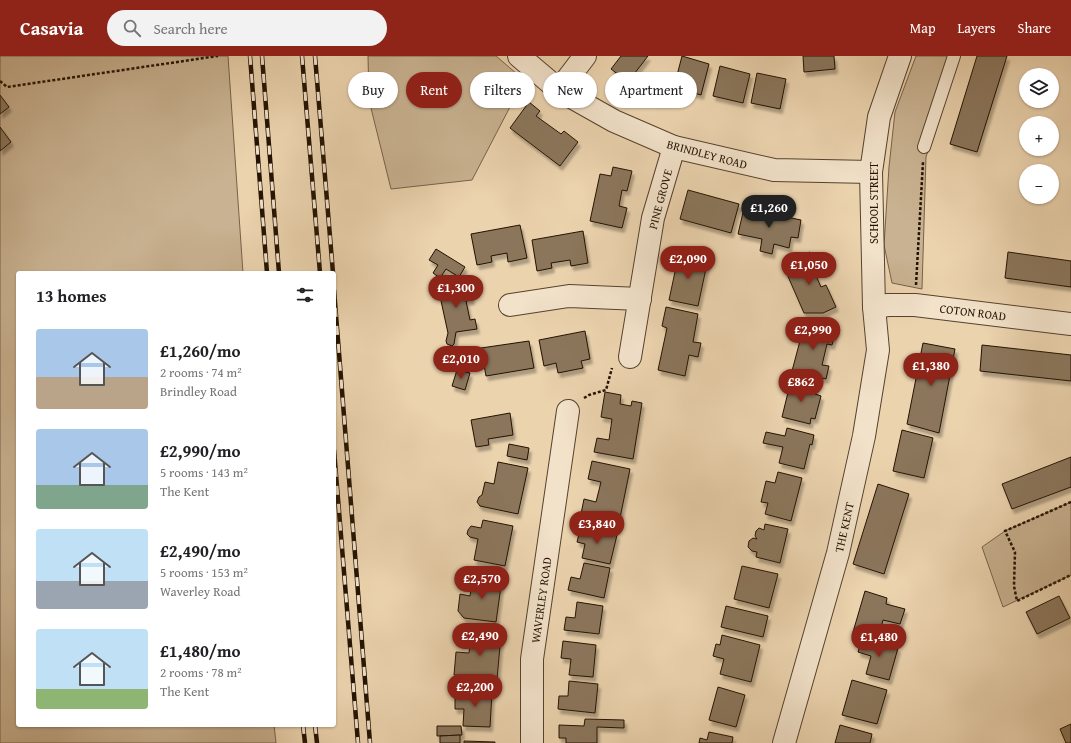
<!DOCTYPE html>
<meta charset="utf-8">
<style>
body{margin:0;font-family:"Gentium Book Plus",serif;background:#f2f2f2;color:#202124;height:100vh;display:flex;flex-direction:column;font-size:15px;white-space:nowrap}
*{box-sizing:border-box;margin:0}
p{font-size:13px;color:#757577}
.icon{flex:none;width:22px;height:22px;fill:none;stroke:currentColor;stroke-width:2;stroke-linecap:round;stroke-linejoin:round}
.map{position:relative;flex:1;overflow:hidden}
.panel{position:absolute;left:16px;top:215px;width:320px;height:456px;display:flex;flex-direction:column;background:#fff;border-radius:4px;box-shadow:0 1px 3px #0004}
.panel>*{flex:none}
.banner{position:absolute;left:348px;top:16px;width:380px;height:36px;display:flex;gap:8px}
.tools{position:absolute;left:1019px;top:12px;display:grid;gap:8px}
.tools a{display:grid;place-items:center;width:40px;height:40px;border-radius:50%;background:#fff;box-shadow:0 1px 3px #0004;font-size:20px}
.price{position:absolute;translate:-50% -34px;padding:0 9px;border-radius:14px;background:#8f2418;color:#fff;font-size:13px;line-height:26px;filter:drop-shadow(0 1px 2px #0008)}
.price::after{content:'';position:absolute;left:50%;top:24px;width:12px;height:9px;margin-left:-6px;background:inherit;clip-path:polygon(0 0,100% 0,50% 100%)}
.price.current{background:#222;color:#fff}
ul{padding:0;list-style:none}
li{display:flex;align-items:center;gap:12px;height:100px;padding:0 20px}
li span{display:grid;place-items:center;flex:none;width:112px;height:80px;border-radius:4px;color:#555}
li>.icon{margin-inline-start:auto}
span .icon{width:48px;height:48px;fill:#fffc;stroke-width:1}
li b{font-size:17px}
h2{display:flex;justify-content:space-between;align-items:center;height:48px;padding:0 20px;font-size:17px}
.pill{padding:0 14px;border-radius:18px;background:#fff;box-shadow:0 1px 3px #0004;font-size:14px;line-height:36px}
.pill.current{background:#8f2418;color:#fff}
header{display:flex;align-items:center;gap:24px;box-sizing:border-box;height:56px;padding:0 20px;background:#8f2418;color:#fff}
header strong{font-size:19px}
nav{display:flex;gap:22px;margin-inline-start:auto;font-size:14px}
.search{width:280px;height:36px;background:#f2f2f2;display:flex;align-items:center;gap:10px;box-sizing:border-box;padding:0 14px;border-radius:22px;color:#757577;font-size:15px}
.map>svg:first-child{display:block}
.green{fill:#c9b291;stroke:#76624a}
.building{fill:#8b765b;stroke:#241202;filter:url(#shadow)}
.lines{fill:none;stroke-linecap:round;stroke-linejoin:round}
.lane-casing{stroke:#56422d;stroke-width:14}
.street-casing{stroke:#56422d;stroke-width:24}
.path{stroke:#241202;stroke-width:2.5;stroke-dasharray:3 2;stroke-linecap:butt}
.lane{stroke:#f2e2ca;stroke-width:12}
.street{stroke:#f2e2ca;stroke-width:22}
.rail-casing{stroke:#241202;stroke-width:4.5}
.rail{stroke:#f2e2ca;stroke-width:3;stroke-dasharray:9;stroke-linecap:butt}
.labels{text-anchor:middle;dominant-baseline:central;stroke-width:4;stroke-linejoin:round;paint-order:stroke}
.street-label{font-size:12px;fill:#241202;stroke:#f2e2ca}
</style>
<header>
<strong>Casavia</strong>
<div class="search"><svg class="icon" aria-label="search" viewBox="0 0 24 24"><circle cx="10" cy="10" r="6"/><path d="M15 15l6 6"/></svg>Search here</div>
<nav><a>Map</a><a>Layers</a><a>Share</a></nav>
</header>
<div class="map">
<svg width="1071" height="687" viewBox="0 0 1071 687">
<defs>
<filter id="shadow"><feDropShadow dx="2.5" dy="4.5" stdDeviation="1" flood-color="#0004"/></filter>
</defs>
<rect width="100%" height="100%" fill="#ebd3ae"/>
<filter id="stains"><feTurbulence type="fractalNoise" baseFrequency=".005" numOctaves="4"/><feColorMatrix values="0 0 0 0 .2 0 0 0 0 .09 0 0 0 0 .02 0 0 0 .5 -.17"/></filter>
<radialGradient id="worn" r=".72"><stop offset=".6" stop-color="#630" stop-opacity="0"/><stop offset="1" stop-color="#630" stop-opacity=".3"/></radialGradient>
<g class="green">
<polygon points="0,0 228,0 243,217 18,217 18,669 274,669 276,687 0,687"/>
<polygon points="368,0 496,0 524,24 472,124 391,133 369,44"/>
<polygon points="916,0 959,0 926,101 922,233 892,227 884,189 889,111 895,56"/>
<polygon points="1071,446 1071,519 1003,551 982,491 1005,475"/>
</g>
<g class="building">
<polygon points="621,0 648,0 628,26 611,13"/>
<polygon points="682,0 709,8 701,39 674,31"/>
<polygon points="803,0 834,0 835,13 804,16"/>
<polygon points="977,0 1007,0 977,96 950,88"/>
<polygon points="720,10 750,18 743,47 713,40"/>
<polygon points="757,17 786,23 780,53 751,47"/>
<polygon points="0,39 9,51 0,58"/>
<polygon points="529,46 540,55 536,60 561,78 564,75 578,86 560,110 510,72"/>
<polygon points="0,71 11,86 0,95"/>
<polygon points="613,111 632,115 627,135 622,134 619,150 627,152 622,172 590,165 600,118 611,120"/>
<polygon points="688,134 739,148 731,177 680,163"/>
<polygon points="744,152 801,164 798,182 791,181 789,192 774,188 772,198 760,195 762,183 738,178"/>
<polygon points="520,169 527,202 508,206 507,197 491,200 492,206 477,209 471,178"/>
<polygon points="583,175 588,207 571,210 570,204 551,207 552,212 537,215 532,184"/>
<polygon points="436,193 465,211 459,221 446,213 440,222 433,217 438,209 429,204"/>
<polygon points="810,196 817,211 813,213 821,231 826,229 836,251 823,257 804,257 783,209"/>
<polygon points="1008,196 1071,205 1071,231 1005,222"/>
<polygon points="679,197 708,203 698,250 669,244"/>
<polygon points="468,225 472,244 466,245 470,264 475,263 477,273 456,276 454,288 452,290 447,288 446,285 448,277 438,231"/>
<polygon points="666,251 698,258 693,286 701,287 698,301 689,299 685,320 658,314 667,272 662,270"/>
<polygon points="805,266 836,274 832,289 827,288 822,309 829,310 826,323 792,315"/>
<polygon points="585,275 590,303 581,305 583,312 558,317 556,307 544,310 539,284"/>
<polygon points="529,285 534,312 486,320 481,292"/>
<polygon points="923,287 955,293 939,377 907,368"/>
<polygon points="982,289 1071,299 1071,325 980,315"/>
<polygon points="457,314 470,317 465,334 452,330"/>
<polygon points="791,324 816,331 815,338 821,340 815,363 811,362 810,368 782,361"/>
<polygon points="605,336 621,339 620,348 631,350 632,345 642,347 633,403 594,396 597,382 609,384 612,363 601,361"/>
<polygon points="510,357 513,379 488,383 489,389 476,391 471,364"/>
<polygon points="787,372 814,379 812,389 810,388 804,413 779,407 783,391 763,387 766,376 785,380"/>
<polygon points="902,374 933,382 924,422 893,415"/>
<polygon points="509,388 529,392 527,404 507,400"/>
<polygon points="1071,401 1071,431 1012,453 1002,428"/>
<polygon points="592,405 630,413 619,467 581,458 584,443 596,446 601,426 588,423"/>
<polygon points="498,406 528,412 518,458 480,450 477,446 479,441 482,439 485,426 494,428"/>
<polygon points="778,416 802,422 791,465 765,458 768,447 761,446 766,425 775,427"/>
<polygon points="878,428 909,438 884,518 853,508"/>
<polygon points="483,464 513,470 505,510 474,504 478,483 470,481 467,478 468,474 471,470 481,472"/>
<polygon points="765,468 788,473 780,507 756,501 757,496 752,495 748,491 749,485 753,482 757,483 755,480 756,475 759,472 764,474"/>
<polygon points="581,470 617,479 610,508 582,502 585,488 577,486"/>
<polygon points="584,507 610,512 604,542 568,534 571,521 580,523"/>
<polygon points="742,510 778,518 769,552 734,543"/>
<polygon points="473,519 502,523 496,566 464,562 458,555 460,538 470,540"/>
<polygon points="865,535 887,542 886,548 905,553 900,568 883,564 878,583 853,576"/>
<polygon points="1059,540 1070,562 1037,578 1026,556"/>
<polygon points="577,546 603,550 599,578 564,574 566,561 575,562"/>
<polygon points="726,550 768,560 763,581 721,571"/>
<polygon points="471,576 501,579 497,623 454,619 456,596 469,597"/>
<polygon points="722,579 760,589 751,626 720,618 724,603 713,600 716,588 720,589"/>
<polygon points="862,582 898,592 889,624 866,618 871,600 858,596"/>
<polygon points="563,585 596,589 593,621 569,619 571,603 561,602"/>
<polygon points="852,624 887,634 877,668 842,659"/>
<polygon points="569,625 598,628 595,657 558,653 559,640 568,640"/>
<polygon points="718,631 745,639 736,671 709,664"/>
<polygon points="455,635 492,636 490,671 463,670 464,653 455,653"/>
<polygon points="585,663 624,664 624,672 597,671 597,687 566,687 566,682 559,682 559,669 584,670"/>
<polygon points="1071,668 1071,687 1066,687 1060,673"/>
<polygon points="840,669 872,678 870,687 835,687"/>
<polygon points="437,670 461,670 462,679 437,680"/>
<polygon points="709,676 733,681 732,687 699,687 700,682 707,684"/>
<polygon points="460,679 460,687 440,687 440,680"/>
<polygon points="464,685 495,686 495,687 464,687"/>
</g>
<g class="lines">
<g class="lane-casing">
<polyline id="lane" points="924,91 954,0"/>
</g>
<g class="street-casing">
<g id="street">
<polyline points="519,0 559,34 614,65 674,91 774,114 871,116"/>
<polyline points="559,34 585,0"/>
<polyline points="510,249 569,240 640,243"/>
<polyline points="874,251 888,249 915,249 1071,268"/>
<polyline points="630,301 653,162 674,91"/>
<polyline points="532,687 532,603 568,355"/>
<polyline points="784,687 838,497 864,380 878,294 874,251 871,116 879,61 900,0"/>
</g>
</g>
<g class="path">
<polyline points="0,25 7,31 218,0"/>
<polyline points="916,229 923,106"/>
<polyline points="584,342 589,339 606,334 612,312"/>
<polyline points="1071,446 1005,475 1015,496 1014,530 1017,545 1071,519"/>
</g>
<use href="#lane" class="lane"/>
<use href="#street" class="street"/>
<g class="rail-casing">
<g id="rail">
<polyline points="250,0 267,217"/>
<polyline points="262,0 279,217"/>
<polyline points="302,0 320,217"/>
<polyline points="315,0 333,217"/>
<polyline points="334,234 370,687"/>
<polyline points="334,394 358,687"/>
<polyline points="303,669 305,687"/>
<polyline points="315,669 317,687"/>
</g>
</g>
<use href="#rail" class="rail"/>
</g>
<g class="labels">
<g class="street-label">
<text transform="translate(707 98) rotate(15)">BRINDLEY ROAD</text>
<text transform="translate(660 143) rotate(-75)">PINE GROVE</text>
<text transform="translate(873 147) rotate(-90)">SCHOOL STREET</text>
<text transform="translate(973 256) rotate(7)">COTON ROAD</text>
<text transform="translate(844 471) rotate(-77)">THE KENT</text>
<text transform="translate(541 544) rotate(-82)">WAVERLEY ROAD</text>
</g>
</g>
<rect width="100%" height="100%" filter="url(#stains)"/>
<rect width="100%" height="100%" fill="url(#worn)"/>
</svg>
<div class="tools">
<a><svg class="icon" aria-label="layers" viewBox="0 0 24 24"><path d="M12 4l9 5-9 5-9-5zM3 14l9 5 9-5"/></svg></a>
<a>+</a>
<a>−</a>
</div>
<b class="price current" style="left:769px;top:173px">£1,260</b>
<b class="price" style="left:688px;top:224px">£2,090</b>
<b class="price" style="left:809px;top:230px">£1,050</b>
<b class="price" style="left:456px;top:253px">£1,300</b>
<b class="price" style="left:813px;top:295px">£2,990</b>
<b class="price" style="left:461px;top:324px">£2,010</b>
<b class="price" style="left:931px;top:331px">£1,380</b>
<b class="price" style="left:801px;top:347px">£862</b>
<b class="price" style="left:597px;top:489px">£3,840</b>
<b class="price" style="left:482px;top:544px">£2,570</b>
<b class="price" style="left:480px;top:601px">£2,490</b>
<b class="price" style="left:879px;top:602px">£1,480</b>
<b class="price" style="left:475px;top:652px">£2,200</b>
<div class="banner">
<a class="pill">Buy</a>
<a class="pill current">Rent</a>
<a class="pill">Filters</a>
<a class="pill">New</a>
<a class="pill">Apartment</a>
</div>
<section class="panel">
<h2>13 homes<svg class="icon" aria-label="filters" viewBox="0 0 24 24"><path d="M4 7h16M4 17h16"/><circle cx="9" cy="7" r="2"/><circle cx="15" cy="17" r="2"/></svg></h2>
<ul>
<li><span style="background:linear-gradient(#a9c7e8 60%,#b9a48a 0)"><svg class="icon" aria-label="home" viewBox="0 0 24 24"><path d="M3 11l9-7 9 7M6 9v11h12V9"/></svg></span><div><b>£1,260/mo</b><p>2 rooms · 74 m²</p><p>Brindley Road</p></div></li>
<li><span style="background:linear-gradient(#a9c7e8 70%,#7fa58c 0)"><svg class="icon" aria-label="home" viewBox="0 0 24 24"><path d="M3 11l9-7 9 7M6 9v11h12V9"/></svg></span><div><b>£2,990/mo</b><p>5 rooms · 143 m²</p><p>The Kent</p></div></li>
<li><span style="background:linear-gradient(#bfe0f5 65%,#9aa5b1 0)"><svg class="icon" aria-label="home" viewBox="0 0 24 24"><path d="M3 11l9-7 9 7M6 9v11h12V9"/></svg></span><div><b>£2,490/mo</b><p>5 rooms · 153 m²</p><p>Waverley Road</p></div></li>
<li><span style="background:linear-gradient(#bfe0f5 75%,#8fb573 0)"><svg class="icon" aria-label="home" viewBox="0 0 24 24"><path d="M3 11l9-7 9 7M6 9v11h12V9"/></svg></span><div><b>£1,480/mo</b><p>2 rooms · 78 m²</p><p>The Kent</p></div></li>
</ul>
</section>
</div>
